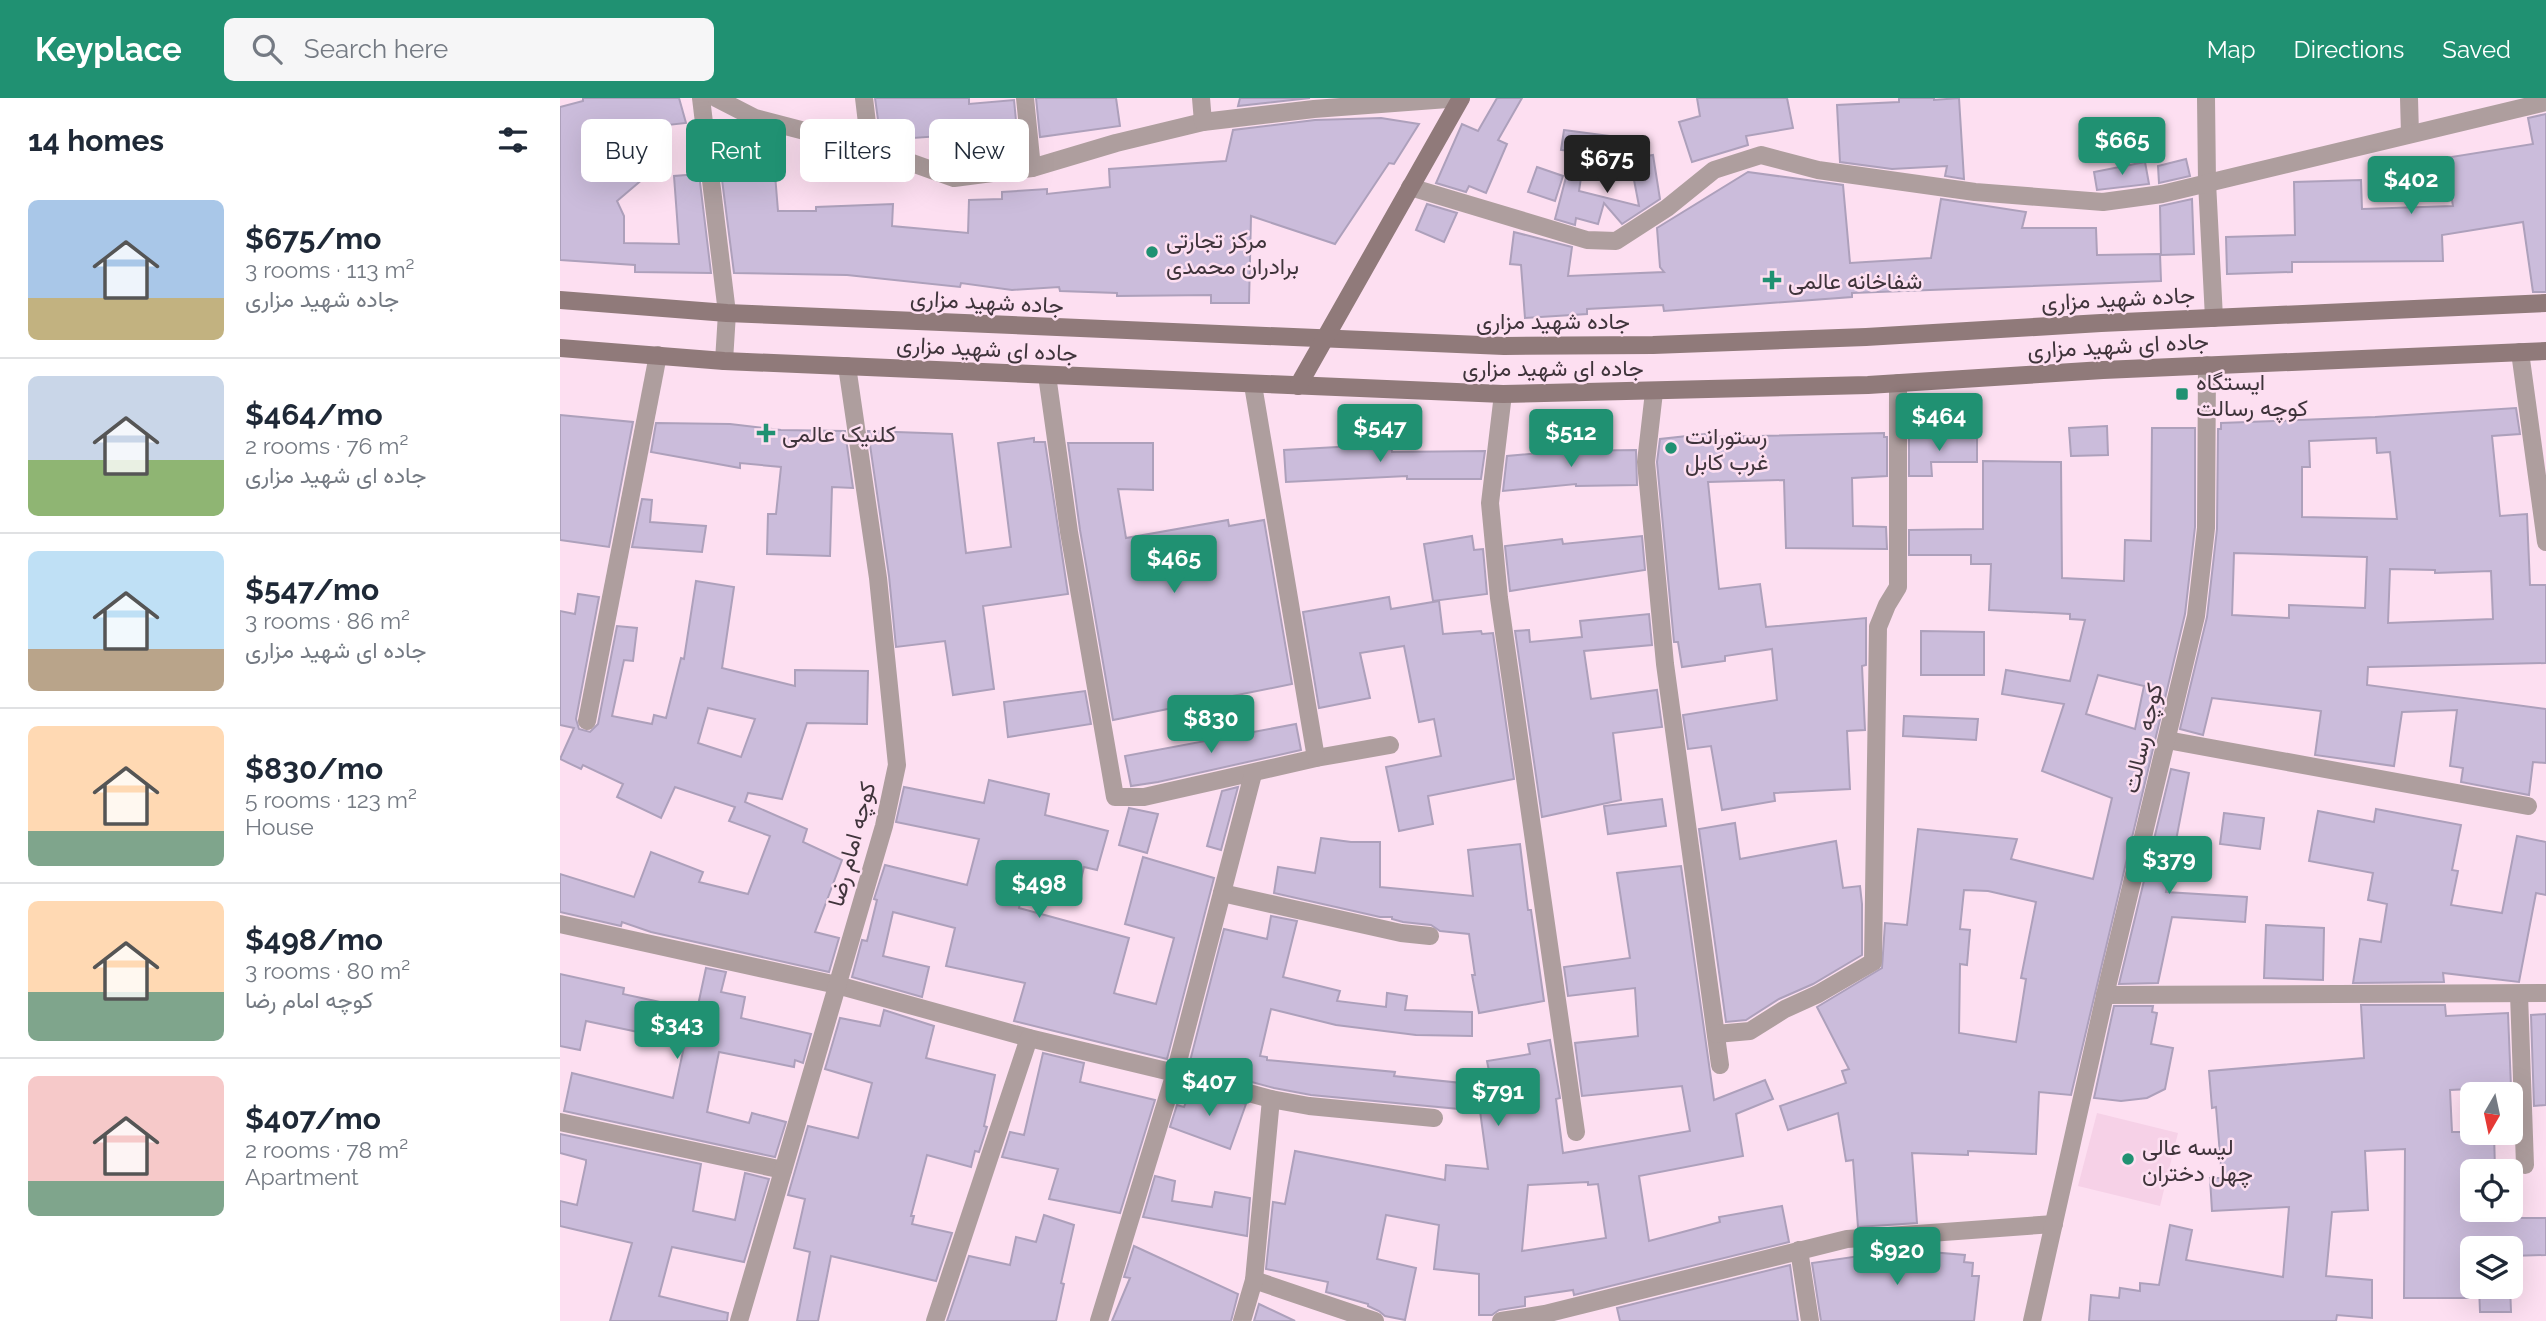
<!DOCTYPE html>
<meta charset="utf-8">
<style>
body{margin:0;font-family:Raleway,Vazirmatn,sans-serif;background:#f6f6f7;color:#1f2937;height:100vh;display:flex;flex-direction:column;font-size:26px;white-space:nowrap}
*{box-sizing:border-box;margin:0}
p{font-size:23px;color:#747a83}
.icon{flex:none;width:38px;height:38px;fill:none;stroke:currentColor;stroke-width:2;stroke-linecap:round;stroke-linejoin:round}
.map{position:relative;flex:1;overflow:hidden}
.details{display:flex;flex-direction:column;background:#fff;width:560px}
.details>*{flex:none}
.hud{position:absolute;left:21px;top:21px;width:665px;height:63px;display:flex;gap:14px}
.needle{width:46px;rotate:189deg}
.buttons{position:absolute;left:1900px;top:984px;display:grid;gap:14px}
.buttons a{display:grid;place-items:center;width:63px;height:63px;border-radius:10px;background:#fff;box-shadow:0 7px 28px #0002;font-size:35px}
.price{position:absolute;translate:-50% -60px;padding:0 16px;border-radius:7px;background:#209172;color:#fff;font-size:23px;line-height:46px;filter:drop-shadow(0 2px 4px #0008)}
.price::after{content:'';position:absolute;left:50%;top:42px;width:21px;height:16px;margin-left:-10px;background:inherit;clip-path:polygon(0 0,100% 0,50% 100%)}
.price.current{background:#222;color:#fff}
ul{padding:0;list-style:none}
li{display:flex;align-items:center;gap:21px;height:175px;padding:0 28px}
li+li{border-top:2px solid #e0e1e3}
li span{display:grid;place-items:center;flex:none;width:196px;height:140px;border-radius:10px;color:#555}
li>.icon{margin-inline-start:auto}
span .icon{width:84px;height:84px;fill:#fffc;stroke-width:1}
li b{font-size:30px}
h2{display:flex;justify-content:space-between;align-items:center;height:84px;padding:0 28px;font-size:30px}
.pill{padding:0 24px;border-radius:10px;background:#fff;box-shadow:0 7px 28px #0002;font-size:24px;line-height:63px}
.pill.current{background:#209172;color:#fff}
header{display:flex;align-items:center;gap:42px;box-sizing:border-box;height:98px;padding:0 35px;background:#209172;color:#fff}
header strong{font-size:33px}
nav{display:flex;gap:38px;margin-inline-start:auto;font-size:24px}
.search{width:490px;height:63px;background:#f6f6f7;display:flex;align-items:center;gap:18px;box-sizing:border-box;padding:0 24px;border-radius:10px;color:#747a83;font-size:26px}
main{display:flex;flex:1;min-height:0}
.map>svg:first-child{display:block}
.built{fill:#f6d1e7}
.building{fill:#cbbcdb;stroke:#ada0bb;stroke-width:2;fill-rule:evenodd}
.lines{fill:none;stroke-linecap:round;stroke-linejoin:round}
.street{stroke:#ae9e9e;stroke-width:18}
.secondary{stroke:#907a7a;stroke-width:18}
.poi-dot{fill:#209172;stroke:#fddff1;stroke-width:2.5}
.labels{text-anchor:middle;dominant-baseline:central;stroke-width:5;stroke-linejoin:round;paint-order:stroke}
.poi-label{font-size:23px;fill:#3f343b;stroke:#fddff1;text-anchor:start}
.street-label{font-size:23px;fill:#3f343b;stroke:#fddff1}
</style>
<header>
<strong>Keyplace</strong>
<div class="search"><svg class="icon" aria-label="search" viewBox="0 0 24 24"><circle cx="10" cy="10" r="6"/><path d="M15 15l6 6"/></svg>Search here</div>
<nav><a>Map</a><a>Directions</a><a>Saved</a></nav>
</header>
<main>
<section class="details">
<h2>14 homes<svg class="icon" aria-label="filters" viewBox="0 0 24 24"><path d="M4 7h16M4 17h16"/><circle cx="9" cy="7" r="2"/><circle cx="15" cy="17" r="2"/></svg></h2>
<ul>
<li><span style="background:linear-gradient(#a9c7e8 70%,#c2b280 0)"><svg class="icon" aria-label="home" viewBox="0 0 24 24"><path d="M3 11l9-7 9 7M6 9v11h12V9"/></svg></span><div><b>$675/mo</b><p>3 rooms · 113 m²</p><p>جاده شهید مزاری</p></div></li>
<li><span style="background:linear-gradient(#c9d6e8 60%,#8fb573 0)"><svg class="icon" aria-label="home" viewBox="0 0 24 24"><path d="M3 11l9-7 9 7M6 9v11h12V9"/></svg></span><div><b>$464/mo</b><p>2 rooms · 76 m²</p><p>جاده ای شهید مزاری</p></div></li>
<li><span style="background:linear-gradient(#bfe0f5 70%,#b9a48a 0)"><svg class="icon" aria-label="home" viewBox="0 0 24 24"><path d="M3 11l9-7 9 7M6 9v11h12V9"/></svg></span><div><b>$547/mo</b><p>3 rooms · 86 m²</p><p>جاده ای شهید مزاری</p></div></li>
<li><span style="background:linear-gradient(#ffd9b3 75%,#7fa58c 0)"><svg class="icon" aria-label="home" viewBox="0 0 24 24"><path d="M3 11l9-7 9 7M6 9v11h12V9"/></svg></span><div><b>$830/mo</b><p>5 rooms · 123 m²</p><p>House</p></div></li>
<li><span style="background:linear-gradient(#ffd9b3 65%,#7fa58c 0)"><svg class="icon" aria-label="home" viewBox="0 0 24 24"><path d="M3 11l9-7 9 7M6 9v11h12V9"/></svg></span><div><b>$498/mo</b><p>3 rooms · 80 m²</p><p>کوچه امام رضا</p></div></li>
<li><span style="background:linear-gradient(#f6c9c9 75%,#7fa58c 0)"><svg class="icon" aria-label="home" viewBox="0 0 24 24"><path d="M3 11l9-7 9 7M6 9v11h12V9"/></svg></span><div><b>$407/mo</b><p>2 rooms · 78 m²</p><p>Apartment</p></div></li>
</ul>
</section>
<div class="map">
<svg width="1986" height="1223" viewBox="0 0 1986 1223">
<rect width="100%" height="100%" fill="#fddff1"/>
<polygon class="built" points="1537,1015 1618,1035 1600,1108 1518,1088"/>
<g class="building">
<polygon points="23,0 119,0 126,25 54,33 84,80 57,103 64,118 64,145 119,146 114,78 139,76 151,175 75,174 75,167 0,162 0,9 23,3"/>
<polygon points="315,0 409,0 409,6 454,2 458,43 449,44 450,61 398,65 395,37 353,40 353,35 341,35 340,28 319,29"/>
<polygon points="476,0 556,0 560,28 480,39"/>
<polygon points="680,0 750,0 678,8"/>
<polygon points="937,0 962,0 938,42 947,46 926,95 909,88 906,94 876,85 902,26 918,33"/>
<polygon points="1137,0 1227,0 1233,30 1186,38 1188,47 1132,64 1119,24 1140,18"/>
<polygon points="1339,0 1374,0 1374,2 1399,0 1404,81 1385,78 1387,68 1332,71 1280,64 1277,7 1339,4"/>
<polygon points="1986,16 1986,194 1973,194 1963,124 1882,137 1883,163 1732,164 1732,174 1667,176 1666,139 1735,137 1734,84 1801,82 1802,111 1893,108 1885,60 1973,46 1968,20"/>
<polygon points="821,20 859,26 834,66 829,65 775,146 691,118 689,205 651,205 651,197 557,198 557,195 500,193 499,189 452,192 401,185 400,189 287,177 174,175 161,74 164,74 163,56 213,52 218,113 256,113 256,109 333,106 332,128 408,135 409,102 442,101 442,94 487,91 487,96 550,89 549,71 666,63 673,32 755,22"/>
<polygon points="1004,32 1058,39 1055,59 1001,52"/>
<polygon points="1093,57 1100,101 1062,126 1044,105 1038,126 1016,120 1015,127 995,121 1010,64 1023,66 1019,93 1079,108 1070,61"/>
<polygon points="1626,61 1630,78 1599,85 1598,68"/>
<polygon points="1585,64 1589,86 1537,92 1534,74"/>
<polygon points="977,69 1003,78 995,103 968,94"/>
<polygon points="1188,74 1283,87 1290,165 1371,160 1381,101 1466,114 1462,130 1536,130 1537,157 1600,156 1601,183 1292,195 1292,199 1104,213 1103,207 1027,211 1027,216 965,220 961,167 950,166 954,134 1012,149 1008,178 1104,174 1100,169 1097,130"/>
<polygon points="1632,101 1634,156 1601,157 1600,108"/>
<polygon points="867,106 897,115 884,144 856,132"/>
<path d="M1956,310L1960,336L1932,338L1940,418L1967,416L1970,487H1986V565L1808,569L1807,587L1986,611V665L1973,664L1969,697L1901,684L1903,670L1890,668L1897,612L1842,614L1834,668L1755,657L1761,613L1652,600L1643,637L1620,631L1647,519L1657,431L1658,331H1661V325L1815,319ZM1816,340L1817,355L1830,354L1837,421L1742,419V369H1750L1749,343ZM1674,455L1807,459L1805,510L1729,507V520L1672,517ZM1830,471L1875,472V475L1931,473L1933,521L1828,525Z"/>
<polygon points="0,317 73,324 49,449 0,442"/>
<polygon points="96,325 170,326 221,332 285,333 293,390 272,389 270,458 207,456 208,416 216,416 221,369 180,365 180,370 91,354"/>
<polygon points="1547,328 1548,357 1511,358 1509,330"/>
<path d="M1592,330H1635V429L1625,516L1511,997L1479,994L1476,1056L1408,1053V1057L1352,1055L1357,1125L1298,1129L1293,1062L1286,1063L1278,1015L1228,1032L1220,1008L1286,985L1282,973L1289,971L1257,909L1322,870L1325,825L1347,827L1358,731L1457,741L1451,761L1533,781L1552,700L1482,673L1504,606L1442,596L1446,572L1510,583L1525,522L1510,521V516L1429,512L1431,466H1411V457H1349V432L1423,431V363L1501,364L1502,480L1564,483L1565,442L1591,443ZM1538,577L1584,588L1575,631L1526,616ZM1404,792L1428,793L1476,804L1461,880L1466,881L1456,944L1399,935L1400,866L1407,867L1410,832L1400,831Z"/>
<polygon points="308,333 392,336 406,455 451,449 438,345 474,340 474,344 485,344 508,496 423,508 434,591 393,597 385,543 336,549 329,478"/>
<polygon points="1154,335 1154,339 1324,335 1324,339 1327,339 1327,378 1292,380 1293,428 1326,429 1327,451 1226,450 1224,382 1148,384 1159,491 1200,486 1206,529 1306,520 1306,567 1302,568 1305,632 1287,633 1290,691 1214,695 1215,703 1162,712 1151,648 1128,651 1123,617 1217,602 1212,551 1165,558 1165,563 1122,569 1118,544 1114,544 1097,364 1100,341"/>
<polygon points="1349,339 1417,339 1417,364 1371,364 1372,378 1349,378"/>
<polygon points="508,345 593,345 593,392 558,391 566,440 668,422 669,428 704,422 732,586 553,622 520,432"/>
<polygon points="831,346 832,354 925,353 921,381 847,381 847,378 726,384 724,352"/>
<polygon points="1076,352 1077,387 1016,388 1016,386 943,393 947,358 1002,353"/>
<polygon points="82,401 92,402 90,424 146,428 142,454 72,449"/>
<polygon points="912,438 914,452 923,451 927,496 873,503 864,446"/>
<polygon points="1082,438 1085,472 950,493 945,448 1002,441 1003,446"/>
<path d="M136,483L174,489L162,570L235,588V572L308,573L307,626L247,625L222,701L188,695L185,704L247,731L243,744L282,762L255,834L279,840L269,874L91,834L62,824L61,828L0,814V776L74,799L91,754L143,774L139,784L188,796L210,738L169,723L175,709L115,689L101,720L57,699L63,686L23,667L21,671L0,661L14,630L0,627V513L15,516L18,496L39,499L16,621L19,631L30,634L38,626L57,528L77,530L73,563L64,562L52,618L92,626L94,617L106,620L121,560L124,561ZM148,610L195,621L181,659L138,645Z"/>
<polygon points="829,499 831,511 879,503 883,536 921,533 922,536 933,535 954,681 868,698 873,726 839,733 826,669 881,658 874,621 859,624 844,548 800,555 810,600 759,610 743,514"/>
<polygon points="1089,516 1092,547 1024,553 1031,601 1097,592 1102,629 1053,635 1061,702 982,719 955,533 969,532 970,544 1022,539 1020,523"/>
<polygon points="1361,533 1424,534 1424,577 1361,577"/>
<polygon points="525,593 531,626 448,639 444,604"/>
<polygon points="1344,618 1418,621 1416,642 1343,638"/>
<polygon points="736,626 741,652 598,684 571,688 565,658"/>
<polygon points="1611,671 1629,675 1606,794 1687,799 1685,824 1612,819 1598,885 1559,886"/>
<polygon points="429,682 489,696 485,717 548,733 537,772 524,769 520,785 468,771 459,810 569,840 554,895 557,896 596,906 614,840 565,826 583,759 654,780 607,961 454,923 465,885 386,868 395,830 333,814 323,858 369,869 362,899 292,879 302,842 307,843 317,802 314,801 325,767 407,787 419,741 336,724 344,689 424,705"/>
<polygon points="678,689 661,752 647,748 662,693"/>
<polygon points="1102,701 1106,728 1048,736 1044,708"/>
<polygon points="569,710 598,716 587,755 559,747"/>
<polygon points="1816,711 1901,727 1892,772 1898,773 1891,807 1942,815 1957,738 1986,744 1986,797 1976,795 1959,884 1883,875 1884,884 1793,885 1800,841 1821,844 1827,806 1808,802 1813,775 1749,763 1758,713 1814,724"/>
<polygon points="1664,715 1704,720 1700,751 1660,746"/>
<polygon points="1175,725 1180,761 1276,743 1283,790 1300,788 1302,806 1302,857 1253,886 1219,901 1186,922 1166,924 1139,731"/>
<polygon points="761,740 791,744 820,744 820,789 913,798 908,752 960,746 968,812 971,812 984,903 919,915 912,877 915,877 909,836 880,833 871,827 843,824 832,821 832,819 820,819 714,795 718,769 755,775"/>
<path d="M1121,768L1154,1002L1205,982L1213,1001L1176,1016L1183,1058L1079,1078L1089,1143L1160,1124L1159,1119L1222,1108L1229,1144L1014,1197L1013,1192L965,1199V1208L939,1212L932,1217H919V1176L874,1171L879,1127L826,1117L817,1161L856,1170L845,1222L825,1218L819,1213L808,1208V1206L766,1194L768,1184L706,1171L713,1104L725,1106L735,1053L885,1082L886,1067L928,1071L920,1013L751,997L714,990L629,967L664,831L707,841L711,818L737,823L723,879L780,893L777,903L826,909L827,895L847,898L845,912L912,914V938L856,937L776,927L711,911L700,958L707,959V962L835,974L834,978L932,988L927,963L970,956L968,946L990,942L1000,1000L996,1001L1003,1055L1130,1033L1122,988L1022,998L1015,945L1078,938L1075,890L1008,898L1004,869L1070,860L1057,775ZM1028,1084V1087L1038,1086L1046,1140L962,1153L968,1087Z"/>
<polygon points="1706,827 1764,830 1763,882 1704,880"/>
<polygon points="146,870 166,874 161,894 185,899 181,920 251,936 243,965 235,962 234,969 159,954 147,1014 189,1025 192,1015 226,1024 215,1059 4,1013 12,975 113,1000 125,944 26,923 20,952 0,948 0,876 64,890 63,896 137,912"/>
<polygon points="1801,907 1885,907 1886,918 1948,915 1951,989 1890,992 1892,1034 1934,1034 1935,1073 1913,1073 1913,1111 1938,1111 1938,1120 1986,1120 1986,1157 1951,1158 1951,1150 1913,1150 1913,1200 1844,1200 1845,1051 1805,1053 1808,1112 1772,1114 1766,1178 1812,1182 1812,1220 1777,1217 1776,1223 1529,1223 1531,1197 1559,1200 1560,1190 1580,1193 1580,1185 1599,1187 1610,1127 1632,1132 1626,1162 1723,1179 1729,1109 1652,1113 1650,1080 1662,1080 1656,1009 1652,1010 1649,973 1804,960"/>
<polygon points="1554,908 1593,908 1592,914 1597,915 1591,946 1613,950 1605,991 1587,1000 1561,1003 1534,1000"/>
<polygon points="324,912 374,928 366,960 435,977 424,1028 427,1029 419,1054 415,1053 411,1069 367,1057 351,1118 354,1118 352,1126 392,1135 376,1183 271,1158 258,1223 237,1223 250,1154 234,1150 245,1101 228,1097 248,1028 298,1040 312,985 265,971 280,920 320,928"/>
<polygon points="1986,916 1986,1007 1974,1008 1971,917"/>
<polygon points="483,955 524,965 520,984 595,1002 560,1115 489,1101 498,1071 442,1059 450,1034 464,1037"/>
<polygon points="631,991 686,1006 670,1051 610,1029 617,1007 624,1009"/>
<polygon points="0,1036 141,1066 133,1113 175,1122 185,1075 209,1081 184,1164 112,1149 99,1198 168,1215 167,1223 50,1223 72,1145 0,1128 0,1103 17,1107 26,1065 26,1062 0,1055"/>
<polygon points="595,1078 615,1083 612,1103 652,1109 655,1094 690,1100 687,1138 583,1119"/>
<polygon points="484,1117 514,1127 501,1185 504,1186 496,1223 387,1223 409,1158 450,1167 456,1139 476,1144"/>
<polygon points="1359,1147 1359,1153 1405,1157 1404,1164 1413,1165 1412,1178 1419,1178 1414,1223 1261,1223 1252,1165 1300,1158 1299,1152"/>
<polygon points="574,1148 678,1196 671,1223 552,1223 570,1180 564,1179"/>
<polygon points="1230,1167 1238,1223 1060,1223 1057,1210"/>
<polygon points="1919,1188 1950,1188 1951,1214 1920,1214"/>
<polygon points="699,1206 735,1223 694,1223"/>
</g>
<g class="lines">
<g class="street">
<polyline points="141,0 167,215 164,263"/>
<polyline points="156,0 195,20 310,50 394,80 472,70 556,45 643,24 754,11 901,0"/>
<polyline points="304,0 310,50"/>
<polyline points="465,0 472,70"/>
<polyline points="641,0 643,24"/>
<polyline points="1646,0 1647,84 1654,220"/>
<polyline points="1849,0 1850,36"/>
<polyline points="850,89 1027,142 1056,143 1107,110 1154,72 1201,57 1258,72 1415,94 1543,104 1602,96 1986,4"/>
<polyline points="1960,254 1986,444"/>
<polyline points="487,277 509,434 555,699 584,699 756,660 830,647"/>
<polyline points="693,287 756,660"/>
<polyline points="1094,294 1086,364 1105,566 1160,967"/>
<polyline points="943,296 930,405 939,500 1016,1034"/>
<polyline points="27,623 98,257"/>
<polyline points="1607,642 1968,708"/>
<polyline points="662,795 841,835 870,838"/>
<polyline points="0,826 277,887 469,940 615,975 711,1001 749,1008 874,1020"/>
<polyline points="1959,896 1965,1067"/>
<polyline points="1545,897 1986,895"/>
<polyline points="1156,936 1190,933 1225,911 1258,896 1313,864 1318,529 1327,507 1338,489 1338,285"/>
<polyline points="0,1024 223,1072"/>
<polyline points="1239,1152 1250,1223"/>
<polyline points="694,1182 815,1223"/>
<polyline points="179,1223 324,728 337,667 318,480 287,268"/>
<polyline points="375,1223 469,940"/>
<polyline points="539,1223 615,975 693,676"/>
<polyline points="682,1223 694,1182 711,1001"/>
<polyline points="941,1223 985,1216 1287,1141 1494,1126"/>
<polyline points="1472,1223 1545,897 1636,518 1646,430 1647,267"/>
</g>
<g class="secondary">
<polyline points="0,202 167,215 944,248 1093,247 1306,239 1541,225 1986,205"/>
<polyline points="0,250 164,263 943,296 1308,287 1543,272 1986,253"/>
<polyline points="738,288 901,0"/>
</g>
</g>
<g class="poi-dot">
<circle cx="592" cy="154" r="7"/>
<path d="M1208.5 171.5h7v7h7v7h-7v7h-7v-7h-7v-7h7z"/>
<rect x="1615" y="289" width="14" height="14" rx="3.5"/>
<path d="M202.5 324.5h7v7h7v7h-7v7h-7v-7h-7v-7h7z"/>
<circle cx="1111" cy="350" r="7"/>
<circle cx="1568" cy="1061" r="7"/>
</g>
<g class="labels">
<g class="poi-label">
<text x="606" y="141">مرکز تجارتی<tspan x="606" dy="26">برادران محمدی</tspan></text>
<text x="1228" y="182">شفاخانه عالمی</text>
<text x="1636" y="283">ایستگاه<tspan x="1636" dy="26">کوچه رسالت</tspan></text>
<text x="222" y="335">کلنیک عالمی</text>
<text x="1125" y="337">رستورانت<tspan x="1125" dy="26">غرب کابل</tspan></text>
<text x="1582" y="1048">لیسه عالی<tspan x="1582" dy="26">چهل دختران</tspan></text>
</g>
<g class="street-label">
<text transform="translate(1558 200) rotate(-3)">جاده شهید مزاری</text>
<text transform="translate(427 203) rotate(3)">جاده شهید مزاری</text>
<text x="993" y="222">جاده شهید مزاری</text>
<text transform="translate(1558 247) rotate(-3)">جاده ای شهید مزاری</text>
<text transform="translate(427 250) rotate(3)">جاده ای شهید مزاری</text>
<text x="993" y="269">جاده ای شهید مزاری</text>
<text transform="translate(1582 640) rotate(-77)">کوچه رسالت</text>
<text transform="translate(291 746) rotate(-75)">کوچه امام رضا</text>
</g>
</g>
</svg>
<div class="buttons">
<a><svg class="needle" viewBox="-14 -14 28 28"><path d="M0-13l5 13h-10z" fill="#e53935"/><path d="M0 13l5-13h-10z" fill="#747a83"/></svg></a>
<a><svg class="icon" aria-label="locate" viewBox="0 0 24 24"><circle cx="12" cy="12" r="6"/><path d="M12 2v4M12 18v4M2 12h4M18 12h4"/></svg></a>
<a><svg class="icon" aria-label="layers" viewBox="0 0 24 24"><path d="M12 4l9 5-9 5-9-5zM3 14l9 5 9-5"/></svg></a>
</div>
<b class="price" style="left:1562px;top:79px">$665</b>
<b class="price current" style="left:1047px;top:97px">$675</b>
<b class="price" style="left:1851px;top:118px">$402</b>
<b class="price" style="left:1379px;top:355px">$464</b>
<b class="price" style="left:820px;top:366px">$547</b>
<b class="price" style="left:1011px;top:371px">$512</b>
<b class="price" style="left:614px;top:497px">$465</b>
<b class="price" style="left:651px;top:657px">$830</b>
<b class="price" style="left:1609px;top:798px">$379</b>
<b class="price" style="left:479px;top:822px">$498</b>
<b class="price" style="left:117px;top:963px">$343</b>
<b class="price" style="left:649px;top:1020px">$407</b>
<b class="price" style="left:938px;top:1030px">$791</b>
<b class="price" style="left:1337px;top:1189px">$920</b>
<div class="hud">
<a class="pill">Buy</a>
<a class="pill current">Rent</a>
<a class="pill">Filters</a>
<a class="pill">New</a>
</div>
</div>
</main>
